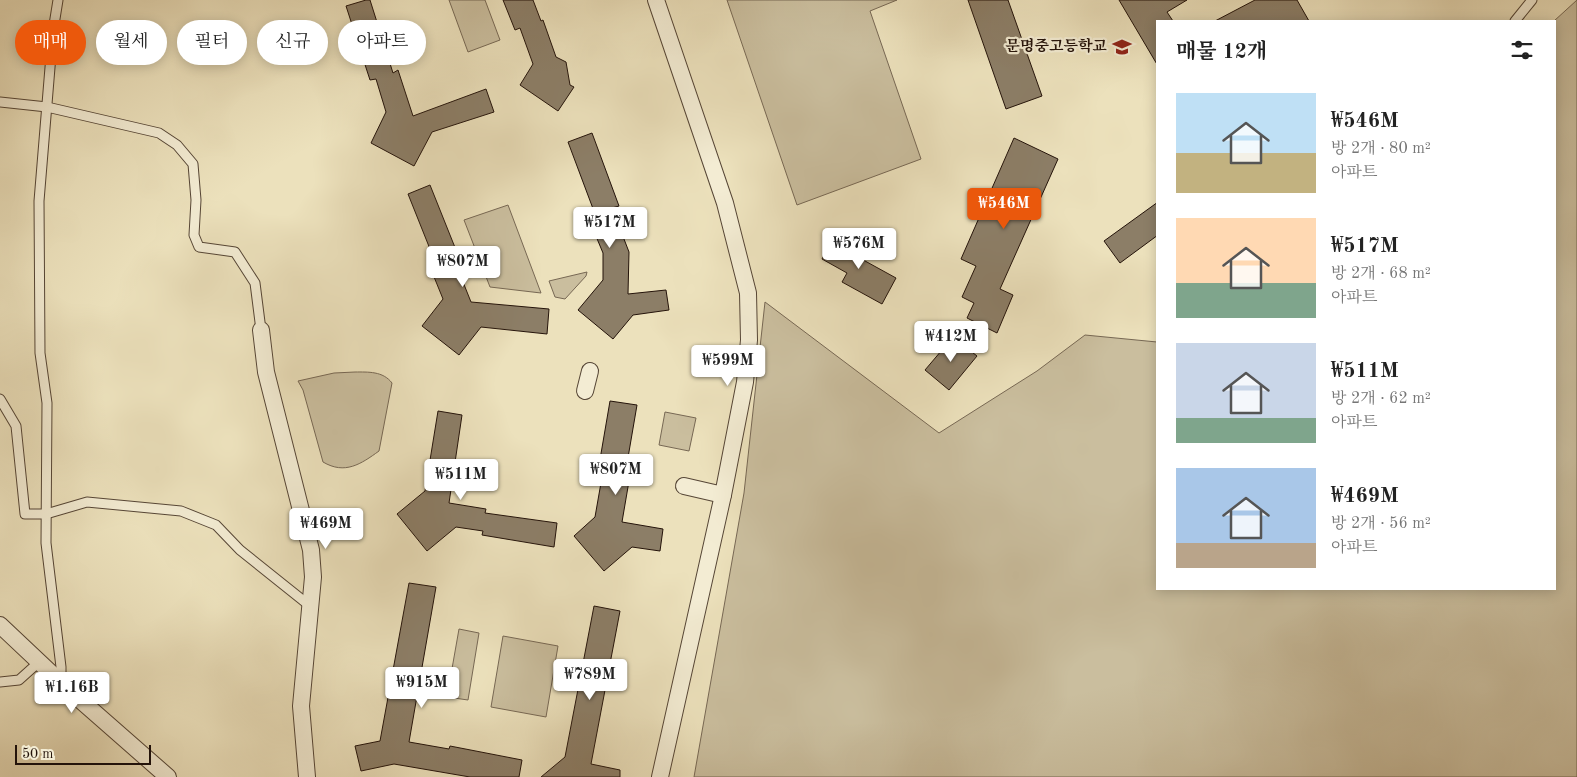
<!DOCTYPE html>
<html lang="ko">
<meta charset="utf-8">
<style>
body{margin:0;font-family:"Old Standard TT","Noto Serif KR",serif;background:#f2f2f2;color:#222;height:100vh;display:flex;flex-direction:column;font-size:19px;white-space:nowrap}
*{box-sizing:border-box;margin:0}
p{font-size:16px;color:#767676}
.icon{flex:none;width:28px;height:28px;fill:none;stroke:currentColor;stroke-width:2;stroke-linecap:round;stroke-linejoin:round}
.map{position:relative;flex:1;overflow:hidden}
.drawer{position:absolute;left:1156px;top:20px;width:400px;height:570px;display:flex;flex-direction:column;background:#fff;border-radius:0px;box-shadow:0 2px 12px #0003}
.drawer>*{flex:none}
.banner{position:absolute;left:15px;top:20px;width:475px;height:45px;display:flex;gap:10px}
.scale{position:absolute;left:15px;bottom:12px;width:136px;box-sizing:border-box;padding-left:5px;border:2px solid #24130a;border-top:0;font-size:14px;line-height:18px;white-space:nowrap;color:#24130a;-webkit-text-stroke:4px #f3ecd3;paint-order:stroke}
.price{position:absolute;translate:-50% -42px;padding:0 11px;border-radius:5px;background:#fff;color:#222;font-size:16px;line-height:32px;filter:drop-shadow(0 1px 2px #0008)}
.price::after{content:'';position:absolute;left:50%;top:30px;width:15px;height:11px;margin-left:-8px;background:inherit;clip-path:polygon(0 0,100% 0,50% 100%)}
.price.on{background:#ea580c;color:#fff}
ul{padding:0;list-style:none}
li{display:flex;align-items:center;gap:15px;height:125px;padding:0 20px}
li span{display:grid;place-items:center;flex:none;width:140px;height:100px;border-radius:0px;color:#555}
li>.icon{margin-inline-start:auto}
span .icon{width:60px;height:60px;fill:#fffc;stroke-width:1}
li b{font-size:21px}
h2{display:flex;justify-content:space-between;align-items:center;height:60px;padding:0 20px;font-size:21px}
.chip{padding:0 18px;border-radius:22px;background:#fff;box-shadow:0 2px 12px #0003;font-size:18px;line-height:45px}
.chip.on{background:#ea580c;color:#fff}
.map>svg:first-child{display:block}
.green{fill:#cabe9e;stroke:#776854}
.building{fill:#8c7e67;stroke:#24130a}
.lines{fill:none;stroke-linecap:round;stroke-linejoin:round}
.lane-casing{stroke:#564636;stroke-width:11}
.street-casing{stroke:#564636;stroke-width:18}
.lane{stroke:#f3ecd3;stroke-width:9}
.street{stroke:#f3ecd3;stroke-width:16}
.labels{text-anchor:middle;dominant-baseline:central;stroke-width:4.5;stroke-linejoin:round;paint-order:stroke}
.poi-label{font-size:15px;font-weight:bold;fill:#24130a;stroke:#f3ecd3;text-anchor:end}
</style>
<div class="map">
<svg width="1577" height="777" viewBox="0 0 1577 777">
<rect width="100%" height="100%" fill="#ece1bc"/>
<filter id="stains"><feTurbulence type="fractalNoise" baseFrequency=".004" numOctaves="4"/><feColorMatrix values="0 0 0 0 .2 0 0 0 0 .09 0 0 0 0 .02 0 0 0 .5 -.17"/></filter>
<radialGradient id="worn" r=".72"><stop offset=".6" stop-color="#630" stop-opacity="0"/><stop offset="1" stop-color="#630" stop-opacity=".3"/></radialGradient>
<g class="green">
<polygon points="449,0 485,0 500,40 468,52"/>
<polygon points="727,0 897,0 870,11 921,159 797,205"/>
<polygon points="1577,0 1577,777 694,777 744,493 765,302 939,433 1037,371 1085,335 1157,342 1158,589 1555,589 1554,21"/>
<polygon points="508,205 541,293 490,287 464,220"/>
<polygon points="587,272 586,276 565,299 555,297 549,281"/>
<path d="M355,372C368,372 383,371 392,383L379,451C361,464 345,475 323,462L303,390L298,381L334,373Z"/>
<polygon points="665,412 696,418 689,451 659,445"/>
<polygon points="459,629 479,633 468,700 447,697"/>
<polygon points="503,636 558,646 546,717 491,707"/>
</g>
<g class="building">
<polygon points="366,0 370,0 393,73 398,70 413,116 486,89 494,112 432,132 414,166 371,143 386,112 376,79 370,80 346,6"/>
<polygon points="503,0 533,0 541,21 543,20 556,57 566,62 570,85 574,87 558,111 520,85 533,64 520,28 515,30"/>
<polygon points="968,0 1008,0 1042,96 1006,109"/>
<polygon points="1119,0 1187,0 1167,12 1173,21 1158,21 1158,66"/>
<polygon points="1255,0 1297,0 1309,21 1215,21"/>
<polygon points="592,133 619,206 612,208 629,252 628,294 666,290 669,310 633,315 613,339 578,310 603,280 603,253 588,217 595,214 568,142"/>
<polygon points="1014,138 1058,159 1000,289 1013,295 997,333 967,318 974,303 962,297 976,266 961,259"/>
<polygon points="430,185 458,255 453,257 471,302 549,309 547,334 481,327 459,355 422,326 443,299 430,267 436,264 408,194"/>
<polygon points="1158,202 1158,235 1120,263 1104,241"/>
<polygon points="835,235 860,248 856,256 896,278 882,304 842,282 847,273 822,259"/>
<polygon points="953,337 977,356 949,390 925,370"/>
<polygon points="610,401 637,405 624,481 629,481 622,522 663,529 660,551 632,547 604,571 574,536 595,517 602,477 597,477"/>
<polygon points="438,411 462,415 449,503 486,509 485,513 557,523 554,547 482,535 483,531 456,527 427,551 397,514 425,491"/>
<polygon points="409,583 436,587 409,742 449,749 450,746 522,760 519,777 470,777 394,764 361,771 355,746 380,741"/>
<polygon points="594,606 620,611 591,764 620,770 620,777 541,777 565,757"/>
</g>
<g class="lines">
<g class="lane-casing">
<g id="lane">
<polyline points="58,0 53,31 39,201 40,353 47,403 46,543 61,667 61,682"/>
<polyline points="1515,21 1532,0"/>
<polyline points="0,102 47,107 159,133 177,145 193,164 196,200 194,235 199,247 235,252 255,283 261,330"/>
<polyline points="0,399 16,426 25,514 46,514 87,502 181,511 216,525 240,550 310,606"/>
<polyline points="0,682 19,680 39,662"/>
</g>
</g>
<g class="street-casing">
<g id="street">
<polyline points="656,0 725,203 748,293 749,340 745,382 723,495 660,777"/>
<polyline points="261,330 266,372 311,550 313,577 301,706 307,777"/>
<polyline points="585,391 590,371"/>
<polyline points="684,486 723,495"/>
<polyline points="0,625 70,691 168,777"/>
</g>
</g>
<use href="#lane" class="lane"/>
<use href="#street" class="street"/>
</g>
<defs>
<g id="school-bare" transform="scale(1.5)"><path d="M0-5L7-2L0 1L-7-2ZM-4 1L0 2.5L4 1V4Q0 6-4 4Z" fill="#8f2418" stroke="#f3ecd3" stroke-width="2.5" paint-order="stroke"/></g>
</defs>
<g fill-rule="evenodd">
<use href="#school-bare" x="1122" y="47"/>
</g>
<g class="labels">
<g class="poi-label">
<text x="1107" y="47">문명중고등학교</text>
</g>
</g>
<rect width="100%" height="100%" filter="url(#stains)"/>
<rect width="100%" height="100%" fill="url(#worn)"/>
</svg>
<div class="scale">50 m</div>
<b class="price on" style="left:1004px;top:230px">₩546M</b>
<b class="price" style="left:610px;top:249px">₩517M</b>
<b class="price" style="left:859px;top:270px">₩576M</b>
<b class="price" style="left:463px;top:288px">₩807M</b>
<b class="price" style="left:951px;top:363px">₩412M</b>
<b class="price" style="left:728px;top:387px">₩599M</b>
<b class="price" style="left:616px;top:496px">₩807M</b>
<b class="price" style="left:461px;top:501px">₩511M</b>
<b class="price" style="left:326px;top:550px">₩469M</b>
<b class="price" style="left:590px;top:701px">₩789M</b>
<b class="price" style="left:422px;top:709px">₩915M</b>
<b class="price" style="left:72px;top:714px">₩1.16B</b>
<div class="banner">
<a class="chip on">매매</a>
<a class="chip">월세</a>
<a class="chip">필터</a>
<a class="chip">신규</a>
<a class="chip">아파트</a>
</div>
<section class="drawer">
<h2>매물 12개<svg class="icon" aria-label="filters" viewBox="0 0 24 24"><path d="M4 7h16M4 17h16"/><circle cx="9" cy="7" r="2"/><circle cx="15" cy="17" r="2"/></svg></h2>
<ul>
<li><span style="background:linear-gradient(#bfe0f5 60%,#c2b280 0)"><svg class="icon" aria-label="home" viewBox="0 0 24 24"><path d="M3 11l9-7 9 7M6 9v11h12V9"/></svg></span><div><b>₩546M</b><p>방 2개 · 80 m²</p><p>아파트</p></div></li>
<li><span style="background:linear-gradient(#ffd9b3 65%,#7fa58c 0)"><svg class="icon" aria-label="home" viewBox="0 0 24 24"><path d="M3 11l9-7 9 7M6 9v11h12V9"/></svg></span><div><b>₩517M</b><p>방 2개 · 68 m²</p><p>아파트</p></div></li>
<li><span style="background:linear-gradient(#c9d6e8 75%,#7fa58c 0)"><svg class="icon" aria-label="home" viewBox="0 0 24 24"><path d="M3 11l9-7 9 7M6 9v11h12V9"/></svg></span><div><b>₩511M</b><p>방 2개 · 62 m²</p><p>아파트</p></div></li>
<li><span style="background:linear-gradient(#a9c7e8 75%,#b9a48a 0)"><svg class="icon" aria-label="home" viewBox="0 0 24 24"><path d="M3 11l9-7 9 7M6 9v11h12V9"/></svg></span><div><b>₩469M</b><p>방 2개 · 56 m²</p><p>아파트</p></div></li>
</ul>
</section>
</div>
